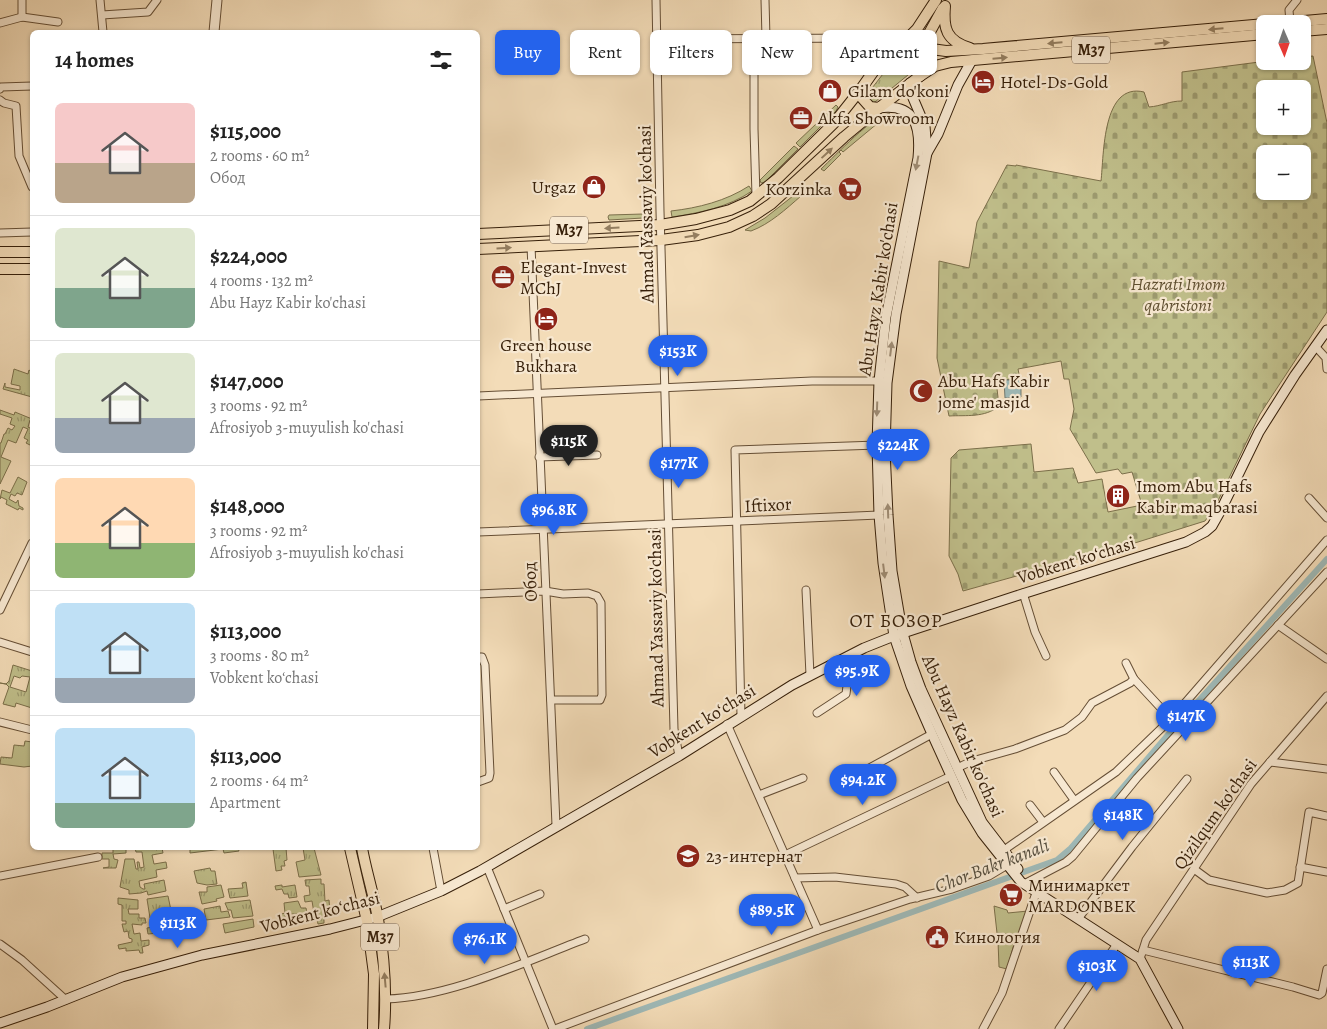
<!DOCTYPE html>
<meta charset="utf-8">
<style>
body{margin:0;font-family:Alegreya,serif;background:#f2f2f2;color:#222;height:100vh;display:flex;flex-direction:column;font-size:19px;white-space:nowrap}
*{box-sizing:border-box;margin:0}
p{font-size:16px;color:#767676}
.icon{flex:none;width:28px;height:28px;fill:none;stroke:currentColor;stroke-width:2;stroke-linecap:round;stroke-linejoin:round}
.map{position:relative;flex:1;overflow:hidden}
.sheet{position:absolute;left:30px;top:30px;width:450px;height:820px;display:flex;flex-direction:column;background:#fff;border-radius:8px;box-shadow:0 1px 4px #0004}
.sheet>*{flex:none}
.hud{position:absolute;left:495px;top:30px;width:475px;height:45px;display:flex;gap:10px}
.needle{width:32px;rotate:178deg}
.controls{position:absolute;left:1256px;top:15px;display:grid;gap:10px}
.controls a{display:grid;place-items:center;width:55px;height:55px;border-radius:8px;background:#fff;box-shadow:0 1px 4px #0004;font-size:25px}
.price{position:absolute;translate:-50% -42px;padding:0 11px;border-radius:18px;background:#2563eb;color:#fff;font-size:16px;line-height:32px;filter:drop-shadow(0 1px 2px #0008)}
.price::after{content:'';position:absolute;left:50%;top:30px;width:15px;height:11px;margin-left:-8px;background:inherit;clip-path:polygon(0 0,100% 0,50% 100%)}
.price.current{background:#222;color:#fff}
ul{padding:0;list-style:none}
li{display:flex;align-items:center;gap:15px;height:125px;padding:0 25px}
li+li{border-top:1px solid #e0e0e0}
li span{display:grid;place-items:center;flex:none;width:140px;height:100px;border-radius:8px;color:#555}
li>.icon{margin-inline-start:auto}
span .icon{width:60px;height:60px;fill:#fffc;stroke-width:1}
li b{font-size:21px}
h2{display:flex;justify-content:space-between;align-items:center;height:60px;padding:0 25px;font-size:21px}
.chip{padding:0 18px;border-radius:8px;background:#fff;box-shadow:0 1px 4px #0004;font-size:18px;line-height:45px}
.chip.current{background:#2563eb;color:#fff}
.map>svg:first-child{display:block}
.grass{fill:url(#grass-tufts);stroke:#7b6f4a;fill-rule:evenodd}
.cemetery{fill:url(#cemetery-stones);stroke:#7b6f4a;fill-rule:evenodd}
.garden{fill:#c0bf8b;stroke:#7b6f4a}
.water{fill:#9eb9b7;stroke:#747b71}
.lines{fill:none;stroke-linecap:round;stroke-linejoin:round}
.canal{stroke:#9eb9b7;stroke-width:6}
.minor-casing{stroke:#654e35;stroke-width:9}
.tertiary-casing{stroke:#654e35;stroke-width:11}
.secondary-casing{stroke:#361f09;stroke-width:11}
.primary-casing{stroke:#361f09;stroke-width:12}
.minor{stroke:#f7e8d1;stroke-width:7}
.tertiary{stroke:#f7e8d1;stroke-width:9}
.secondary{stroke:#f7e8d1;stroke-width:9}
.primary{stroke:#f3dcb8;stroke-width:10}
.oneway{fill:#947e60}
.oneway2{fill:#a08e77}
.labels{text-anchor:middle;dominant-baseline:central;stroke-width:4.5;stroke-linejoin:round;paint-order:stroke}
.shield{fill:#f7e8d1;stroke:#705b45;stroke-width:1}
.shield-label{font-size:16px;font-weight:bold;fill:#361f09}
.poi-label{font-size:18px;fill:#361f09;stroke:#f7e8d1;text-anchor:start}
.street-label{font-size:18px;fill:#361f09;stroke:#f7e8d1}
.park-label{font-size:18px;font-style:italic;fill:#5f4f30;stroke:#f7e8d1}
.neighbourhood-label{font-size:19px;letter-spacing:1px;fill:#361f09;stroke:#f7e8d1}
.water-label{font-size:19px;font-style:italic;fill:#554d3d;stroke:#f7e8d1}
</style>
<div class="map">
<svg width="1327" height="1029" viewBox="0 0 1327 1029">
<defs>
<pattern id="grass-tufts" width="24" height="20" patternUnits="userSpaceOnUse" patternTransform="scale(1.25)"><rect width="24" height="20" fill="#c0bf8b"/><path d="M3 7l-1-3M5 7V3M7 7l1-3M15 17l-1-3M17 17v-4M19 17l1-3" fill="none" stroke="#9d9b70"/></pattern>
<pattern id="cemetery-stones" width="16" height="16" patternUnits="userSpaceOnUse" patternTransform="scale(1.25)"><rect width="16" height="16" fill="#c0bf8b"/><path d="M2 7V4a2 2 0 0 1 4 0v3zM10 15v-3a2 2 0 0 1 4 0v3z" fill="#9d9b70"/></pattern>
</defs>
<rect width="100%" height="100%" fill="#f3dcb8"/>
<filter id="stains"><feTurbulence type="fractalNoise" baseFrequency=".004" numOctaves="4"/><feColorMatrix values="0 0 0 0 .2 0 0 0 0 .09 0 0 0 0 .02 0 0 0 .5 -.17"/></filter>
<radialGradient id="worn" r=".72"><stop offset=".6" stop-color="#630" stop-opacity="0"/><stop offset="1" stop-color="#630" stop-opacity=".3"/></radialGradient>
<g class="grass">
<polygon points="904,49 911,49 918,54 920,61 919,66 875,102 871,102 867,97 869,92 900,52"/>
<path d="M890,113L843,152L841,150L839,152L841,154L824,171L821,169C836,155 872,116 890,113Z"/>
<polygon points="14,369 28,374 29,370 32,372 32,397 3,389 5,383 5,387 20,390 20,386 11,384"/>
<polygon points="0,410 14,415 15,412 32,419 32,420 30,420 28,427 32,429 30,434 32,435 32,446 26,443 28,440 24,438 28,429 23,427 16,443 8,440 1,457 11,461 0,484 0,443 1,443 4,434 5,434 8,428 12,430 15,426 10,424 12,418 0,414"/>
<polygon points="18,477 27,482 22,495 17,493 15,496 11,494 9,499 16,503 18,500 19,506 23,508 23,510 19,508 18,510 6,504 7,500 1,497 0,499 2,490 10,493"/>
<path d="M13,665L32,671L31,677L32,678V708L16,703L15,707L3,704L9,687L6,684L0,683L6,684L9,681ZM14,676L20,678L22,676L30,677L26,692L10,687Z"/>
<polygon points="25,741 32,742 32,766 24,767 0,764 1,757 12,758 14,745 24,746"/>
<polygon points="113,848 126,848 126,853 113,854 114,859 118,860 116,868 103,868 109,867 109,859 102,859 102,853 113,853"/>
<polygon points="135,848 155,848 156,850 162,848 163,853 152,855 154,864 166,862 167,868 156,870 157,877 139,881 140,887 143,889 145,889 144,884 164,880 166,891 148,895 147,891 141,893 129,894 129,890 120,887 125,859 134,859 136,869 138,869 137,862 139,862 140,868 144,867 142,852 136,852"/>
<polygon points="190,848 238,848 239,851 224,853 223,849 190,853"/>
<polygon points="286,848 287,860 284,861 285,866 281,866 282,870 276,871 273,849"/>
<polygon points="303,848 314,848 321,875 299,877 296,862 305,860"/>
<polygon points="210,868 211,871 215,871 217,884 207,885 197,883 194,871"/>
<polygon points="321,879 321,884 324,884 325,901 329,900 330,911 340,911 340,914 324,916 324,923 318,924 316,915 310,916 310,920 306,920 305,914 285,914 285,923 278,921 278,915 285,913 284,903 298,901 301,908 306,908 307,913 314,913 312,901 305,902 304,896 310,895 309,886 306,886 305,880"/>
<polygon points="246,882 248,896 230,898 228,889 243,888 242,883"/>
<polygon points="221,885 224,897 216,899 217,901 202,904 199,892 207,892 207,887"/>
<polygon points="282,885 282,887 295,885 297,897 289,898 288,894 284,894 282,889 276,890 275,886"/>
<polygon points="168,896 173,920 154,923 152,918 150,918 147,899"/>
<polygon points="118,898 138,900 138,909 128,909 129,914 139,914 139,918 145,918 146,923 142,923 142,925 132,924 134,934 140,933 141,941 149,940 149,945 142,947 143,953 140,953 139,950 126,951 126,948 119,949 118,945 132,942 132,939 129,938 128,931 124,932 122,924 126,924 126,921 122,921 122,905 118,904"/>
<polygon points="250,900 253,916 233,918 231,910 228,910 225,903"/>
<polygon points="220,906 221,912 228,911 230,917 206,920 204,909"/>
<polygon points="253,919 254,927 225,933 223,924"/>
<polygon points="174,923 175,928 169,929 169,932 148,934 147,928"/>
</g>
<path class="cemetery" d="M1313,56L1327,123V312L1260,414L1216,505L1205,521L1138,542L963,591L958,574L949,556L951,458L959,450L1031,444L1034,472L1073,468L1078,483L1102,479L1108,512L1142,505L1132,472L1122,474L1118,469L1096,473L1070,429L1074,409L1069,379H1064L1061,361L1018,369L1020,379L996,380L999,406C985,418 966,415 949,416L937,358L939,261L969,268L977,222L1007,165L1016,166V165L1101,181C1104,155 1102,82 1144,92L1149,107C1162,106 1169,101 1182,101V72L1267,61H1302L1303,57ZM1265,89H1302V126H1265ZM1265,154H1302V191H1265Z"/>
<g class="garden">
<polygon points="836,105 838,107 836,111 800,147 796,143"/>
<polygon points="794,146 798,149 765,182 761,183 760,180"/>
<path d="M749,186L752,191C729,207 699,213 672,217L671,211C698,208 726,201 749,186Z"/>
<path d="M793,196H801C786,209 770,224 751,231L745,230L765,218Z"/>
<polygon points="643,214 643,218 609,220 608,217 609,215"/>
<polygon points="994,906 1007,910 1008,913 1028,911 1019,935 997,933"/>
<polygon points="998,941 1014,944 1007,969 999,967"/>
</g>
<polygon class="water" points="1004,380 1021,380 1021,397 1005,398"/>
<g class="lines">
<polyline class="canal" points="587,1029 1057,860 1071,848 1173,729 1327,559"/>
<g class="minor-casing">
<g id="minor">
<polyline points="22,0 22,17"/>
<polyline points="100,0 103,32"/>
<polyline points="656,0 660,211 674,729 679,756"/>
<polyline points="765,0 766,38"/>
<polyline points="102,15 148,12 157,0"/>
<polyline points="1290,22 1289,10 1297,0"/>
<polyline points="0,23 22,17 58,22"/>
<polyline points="754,38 754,129 756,196"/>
<polyline points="657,39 880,38 903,40"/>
<polyline points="0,89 1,87 32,86"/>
<polyline points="0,100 4,103 16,106 19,156 32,187"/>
<polyline points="0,233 32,232"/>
<polyline points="531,246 556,825"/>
<polyline points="1315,346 1326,358 1327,369"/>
<polyline points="478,396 812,381 879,381"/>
<polyline points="539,457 597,455"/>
<polyline points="1309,498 1327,518"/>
<polyline points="478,532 879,515"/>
<polyline points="806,590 810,675"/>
<polyline points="1023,593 1035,632 1046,656"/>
<polyline points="478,594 545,591 563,594 588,593 597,596 601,603 602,695 600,700 551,700"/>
<polyline points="0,610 32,543"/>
<polyline points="1278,625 1327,659"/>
<polyline points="0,642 32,652"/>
<polyline points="478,657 482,657 485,665 490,773 489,778 478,782"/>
<polyline points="1126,663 1134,679 1171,719"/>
<polyline points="817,713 846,694 847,686 839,660"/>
<polyline points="741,716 735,450 877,445"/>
<polyline points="0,722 32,730"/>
<polyline points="727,724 818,930"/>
<polyline points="1270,762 1327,769"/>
<polyline points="957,768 972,761 1015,749 1065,730 1082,717 1092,703 1130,683 1134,679"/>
<polyline points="1054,772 1074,800"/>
<polyline points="851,778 932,734"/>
<polyline points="759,795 803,778"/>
<polyline points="1030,805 1043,822"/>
<polyline points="433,848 441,891"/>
<polyline points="1004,850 1116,772 1171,719 1327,540"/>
<polyline points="785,855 951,776"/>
<polyline points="487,867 553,1029"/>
<polyline points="1300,867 1327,872"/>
<polyline points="1194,869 1209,880 1267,893 1285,890 1298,883 1309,812 1327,816"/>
<polyline points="0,876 98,857"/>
<polyline points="795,878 835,877 896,884 905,887 917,898"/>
<polyline points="1024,884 1066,862 1073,856 1137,778 1327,572"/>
<polyline points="504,909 540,894"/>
<polyline points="1078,919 1132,847 1187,779"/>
<polyline points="0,944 22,960 66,1000"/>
<polyline points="1143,950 1293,987 1319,995 1322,993 1327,969"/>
<polyline points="1140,959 1146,940 1251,784 1327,696"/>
<path d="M386,999C451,997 524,962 585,939"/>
<polyline points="555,1029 818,930 910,899 952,889 989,876 1004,867 1005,863"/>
<polyline points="983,1029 1002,993 1036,893"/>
<polyline points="1059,1029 1117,944"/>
</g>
</g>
<g class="tertiary-casing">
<polyline id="tertiary" points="214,32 217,0"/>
</g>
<g class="secondary-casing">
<g id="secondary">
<polyline points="910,83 913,98 925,126 927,153 896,314 887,383 885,450 888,515 892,571 902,630 911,662 921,689 982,822 1018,869"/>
<path d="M879,108C915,103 921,126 918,158L886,317L879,381L877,445L879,515L883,563L894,636L911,686L932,734L962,800L982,833L1021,882L1140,959L1178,1029"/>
<polyline points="927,153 938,134 958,85 972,60"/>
<polyline points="0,1023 47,1007 122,977 202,955 330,929 377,917 441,891 480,871 679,756 792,685 864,648 894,636 1016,596 1186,542 1205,532 1212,526 1221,510 1259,432 1295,375 1327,330"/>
</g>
</g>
<g class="primary-casing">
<g id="primary">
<path d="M945,6C943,28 946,41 970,48"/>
<polyline points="1270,24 1327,19"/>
<polyline points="1302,31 1327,29"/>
<path d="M906,40L919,43L924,48C927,58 925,66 920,76L879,108L870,107L862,98L861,89L890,48L896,44Z"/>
<polyline points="906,40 917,29 936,0"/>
<polyline points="924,48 946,51 983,49 1265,24"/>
<polyline points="924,48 926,39 943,8"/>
<polyline points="920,76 935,66 951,62 1265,34"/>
<polyline points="478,234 660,225 696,219 730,210 750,201 778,178 834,123 861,89"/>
<polyline points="478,249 661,240 698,235 729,227 753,216 771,204 844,137 879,108"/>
<polyline points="0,252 32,252"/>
<polyline points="0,269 32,269"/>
<polyline points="350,848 367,921 374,974 373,1029"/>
<path d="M362,848C366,871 374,895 378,919C384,955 387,992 384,1029"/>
</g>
</g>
<use href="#minor" class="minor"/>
<use href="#tertiary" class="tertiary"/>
<use href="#secondary" class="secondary"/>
<use href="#primary" class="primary"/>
</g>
<defs><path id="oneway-solid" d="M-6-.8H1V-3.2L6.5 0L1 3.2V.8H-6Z" transform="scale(1.25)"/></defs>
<g class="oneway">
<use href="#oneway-solid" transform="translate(1216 29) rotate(175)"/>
<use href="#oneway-solid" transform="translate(1055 43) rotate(175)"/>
<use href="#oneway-solid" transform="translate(1162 43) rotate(-6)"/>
<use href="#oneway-solid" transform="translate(1000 58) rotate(-5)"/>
<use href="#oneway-solid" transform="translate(827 153) rotate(-43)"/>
<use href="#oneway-solid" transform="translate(612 228) rotate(177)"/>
<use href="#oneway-solid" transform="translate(692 236) rotate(-10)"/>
<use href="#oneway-solid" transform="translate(504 248) rotate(-3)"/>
<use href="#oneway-solid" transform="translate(385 980) rotate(-95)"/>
</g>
<g class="oneway2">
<use href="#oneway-solid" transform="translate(917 163) rotate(101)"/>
<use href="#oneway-solid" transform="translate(891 349) rotate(-83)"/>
<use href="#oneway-solid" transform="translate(877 409) rotate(92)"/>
<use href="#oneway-solid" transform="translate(888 511) rotate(-92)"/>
<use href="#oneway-solid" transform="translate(884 571) rotate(83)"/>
</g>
<defs>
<g id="hotel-disc" transform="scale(1.25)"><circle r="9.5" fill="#8f2418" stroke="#f7e8d1"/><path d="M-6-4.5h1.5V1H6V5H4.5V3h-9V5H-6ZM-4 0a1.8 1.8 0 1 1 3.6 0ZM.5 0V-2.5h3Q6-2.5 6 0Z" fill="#fff"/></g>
<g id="shop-disc" transform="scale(1.25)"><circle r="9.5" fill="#8f2418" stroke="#f7e8d1"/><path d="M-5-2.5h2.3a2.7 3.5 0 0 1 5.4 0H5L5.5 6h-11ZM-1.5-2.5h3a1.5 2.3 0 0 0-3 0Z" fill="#fff"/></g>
<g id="office-disc" transform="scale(1.25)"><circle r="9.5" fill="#8f2418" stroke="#f7e8d1"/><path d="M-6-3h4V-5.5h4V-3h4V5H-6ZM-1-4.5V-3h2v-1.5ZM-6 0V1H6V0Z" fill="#fff"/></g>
<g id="supermarket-disc" transform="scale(1.25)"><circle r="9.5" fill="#8f2418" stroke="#f7e8d1"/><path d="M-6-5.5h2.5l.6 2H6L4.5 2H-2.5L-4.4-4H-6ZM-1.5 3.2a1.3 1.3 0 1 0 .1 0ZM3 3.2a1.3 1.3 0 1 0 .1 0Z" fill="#fff"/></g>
<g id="mosque-disc" transform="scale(1.25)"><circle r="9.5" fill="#8f2418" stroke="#f7e8d1"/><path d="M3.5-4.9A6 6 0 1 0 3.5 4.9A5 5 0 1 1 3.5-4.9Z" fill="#fff"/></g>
<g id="building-disc" transform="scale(1.25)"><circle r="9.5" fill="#8f2418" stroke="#f7e8d1"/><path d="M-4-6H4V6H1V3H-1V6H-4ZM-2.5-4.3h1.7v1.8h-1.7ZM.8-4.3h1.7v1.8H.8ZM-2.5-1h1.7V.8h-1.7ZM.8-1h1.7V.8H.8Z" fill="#fff"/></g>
<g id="school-disc" transform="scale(1.25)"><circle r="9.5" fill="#8f2418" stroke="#f7e8d1"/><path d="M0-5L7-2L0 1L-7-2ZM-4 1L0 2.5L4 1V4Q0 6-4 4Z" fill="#fff"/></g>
<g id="civic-disc" transform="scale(1.25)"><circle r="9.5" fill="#8f2418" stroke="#f7e8d1"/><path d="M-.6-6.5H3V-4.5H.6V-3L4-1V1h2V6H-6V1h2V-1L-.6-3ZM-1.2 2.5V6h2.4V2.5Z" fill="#fff"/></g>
</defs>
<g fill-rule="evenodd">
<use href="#hotel-disc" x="983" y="82"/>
<use href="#shop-disc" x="830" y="91"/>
<use href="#office-disc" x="801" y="118"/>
<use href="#shop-disc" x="594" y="187"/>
<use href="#supermarket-disc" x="850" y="189"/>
<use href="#office-disc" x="503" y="277"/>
<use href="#hotel-disc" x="546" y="319"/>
<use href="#mosque-disc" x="921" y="391"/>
<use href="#building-disc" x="1118" y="496"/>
<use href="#school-disc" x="688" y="856"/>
<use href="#supermarket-disc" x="1011" y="895"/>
<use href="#civic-disc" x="937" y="937"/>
</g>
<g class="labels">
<g class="shield">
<rect x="1072" y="36.5" width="38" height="27" rx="4"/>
<rect x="550" y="216.5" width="38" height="27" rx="4"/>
<rect x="361" y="923.5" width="38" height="27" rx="4"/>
</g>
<g class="shield-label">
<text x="1091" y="50">M37</text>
<text x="569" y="230">M37</text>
<text x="380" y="937">M37</text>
</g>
<g class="poi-label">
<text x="1000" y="82">Hotel-Ds-Gold</text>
<text x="848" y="91">Gilam do'koni</text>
<text x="818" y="118">Akfa Showroom</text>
<text x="576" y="187" text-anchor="end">Urgaz</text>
<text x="832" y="189" text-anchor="end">Korzinka</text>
<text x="520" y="267">Elegant-Invest<tspan x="520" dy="21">MChJ</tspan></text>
<text x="546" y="345" text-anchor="middle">Green house<tspan x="546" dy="21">Bukhara</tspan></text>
<text x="938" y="381">Abu Hafs Kabir<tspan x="938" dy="21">jome' masjid</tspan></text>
<text x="1136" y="486">Imom Abu Hafs<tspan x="1136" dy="21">Kabir maqbarasi</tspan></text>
<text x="706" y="856">23-интернат</text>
<text x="1028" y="885">Минимаркет<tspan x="1028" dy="21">MARDONBEK</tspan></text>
<text x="954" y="937">Кинология</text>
</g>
<g class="street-label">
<text transform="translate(646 214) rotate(-91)">Ahmad Yassaviy ko'chasi</text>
<text transform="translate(878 289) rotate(-81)">Abu Hayz Kabir ko'chasi</text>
<text transform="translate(768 505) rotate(-3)">Iftixor</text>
<text transform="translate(1076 560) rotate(-17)">Vobkent koʻchasi</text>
<text transform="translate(530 582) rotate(-93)">Обод</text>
<text transform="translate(656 618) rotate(-91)">Ahmad Yassaviy ko'chasi</text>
<text transform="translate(702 721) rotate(-32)">Vobkent koʻchasi</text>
<text transform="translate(963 736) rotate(66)">Abu Hayz Kabir ko'chasi</text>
<text transform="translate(1215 814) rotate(-55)">Qizilqum ko'chasi</text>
<text transform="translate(320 912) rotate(-14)">Vobkent koʻchasi</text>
</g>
<g class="park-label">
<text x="1178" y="284">Hazrati Imom<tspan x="1178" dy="21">qabristoni</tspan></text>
</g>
<g class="neighbourhood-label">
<text x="896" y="621">ОТ БОЗОР</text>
</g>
<g class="water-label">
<text transform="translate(992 866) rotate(-21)">Chor Bakr kanali</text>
</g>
</g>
<rect width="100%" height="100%" filter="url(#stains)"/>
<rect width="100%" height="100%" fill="url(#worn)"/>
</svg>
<div class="controls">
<a><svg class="needle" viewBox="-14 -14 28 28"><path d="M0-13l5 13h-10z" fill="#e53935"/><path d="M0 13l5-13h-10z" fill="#767676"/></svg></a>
<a>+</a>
<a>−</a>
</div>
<b class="price" style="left:678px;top:377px">$153K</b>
<b class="price current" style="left:569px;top:467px">$115K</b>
<b class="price" style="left:898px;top:471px">$224K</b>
<b class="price" style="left:679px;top:489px">$177K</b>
<b class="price" style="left:554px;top:536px">$96.8K</b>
<b class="price" style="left:857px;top:697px">$95.9K</b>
<b class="price" style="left:1186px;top:742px">$147K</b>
<b class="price" style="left:863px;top:806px">$94.2K</b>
<b class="price" style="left:1123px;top:841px">$148K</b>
<b class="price" style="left:772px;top:936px">$89.5K</b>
<b class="price" style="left:178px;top:949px">$113K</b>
<b class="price" style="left:485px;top:965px">$76.1K</b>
<b class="price" style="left:1251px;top:988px">$113K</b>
<b class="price" style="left:1097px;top:992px">$103K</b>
<div class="hud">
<a class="chip current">Buy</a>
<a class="chip">Rent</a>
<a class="chip">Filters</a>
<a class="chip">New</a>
<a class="chip">Apartment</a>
</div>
<section class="sheet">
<h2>14 homes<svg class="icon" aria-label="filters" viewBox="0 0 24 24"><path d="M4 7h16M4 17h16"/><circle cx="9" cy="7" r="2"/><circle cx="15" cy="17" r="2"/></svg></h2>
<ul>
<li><span style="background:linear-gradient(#f6c9c9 60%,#b9a48a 0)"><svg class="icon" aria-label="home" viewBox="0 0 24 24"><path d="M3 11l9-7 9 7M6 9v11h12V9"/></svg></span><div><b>$115,000</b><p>2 rooms · 60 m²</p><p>Обод</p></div></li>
<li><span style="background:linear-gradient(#dfe7d0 60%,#7fa58c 0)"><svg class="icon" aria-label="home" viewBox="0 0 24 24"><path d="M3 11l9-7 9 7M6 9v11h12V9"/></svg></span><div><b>$224,000</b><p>4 rooms · 132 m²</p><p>Abu Hayz Kabir ko'chasi</p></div></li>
<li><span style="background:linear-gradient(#dfe7d0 65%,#9aa5b1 0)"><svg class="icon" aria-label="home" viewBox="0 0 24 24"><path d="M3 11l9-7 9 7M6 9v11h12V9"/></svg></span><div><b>$147,000</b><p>3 rooms · 92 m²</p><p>Afrosiyob 3-muyulish ko'chasi</p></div></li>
<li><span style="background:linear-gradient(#ffd9b3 65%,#8fb573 0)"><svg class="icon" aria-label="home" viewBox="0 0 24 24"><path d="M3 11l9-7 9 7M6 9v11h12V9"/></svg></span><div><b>$148,000</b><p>3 rooms · 92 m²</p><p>Afrosiyob 3-muyulish ko'chasi</p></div></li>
<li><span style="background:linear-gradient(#bfe0f5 75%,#9aa5b1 0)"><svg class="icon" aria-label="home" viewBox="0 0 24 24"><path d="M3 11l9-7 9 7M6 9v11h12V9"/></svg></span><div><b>$113,000</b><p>3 rooms · 80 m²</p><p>Vobkent koʻchasi</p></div></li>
<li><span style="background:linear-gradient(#bfe0f5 75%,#7fa58c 0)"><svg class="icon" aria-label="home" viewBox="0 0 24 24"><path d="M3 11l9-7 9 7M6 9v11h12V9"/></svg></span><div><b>$113,000</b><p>2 rooms · 64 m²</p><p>Apartment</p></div></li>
</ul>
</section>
</div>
